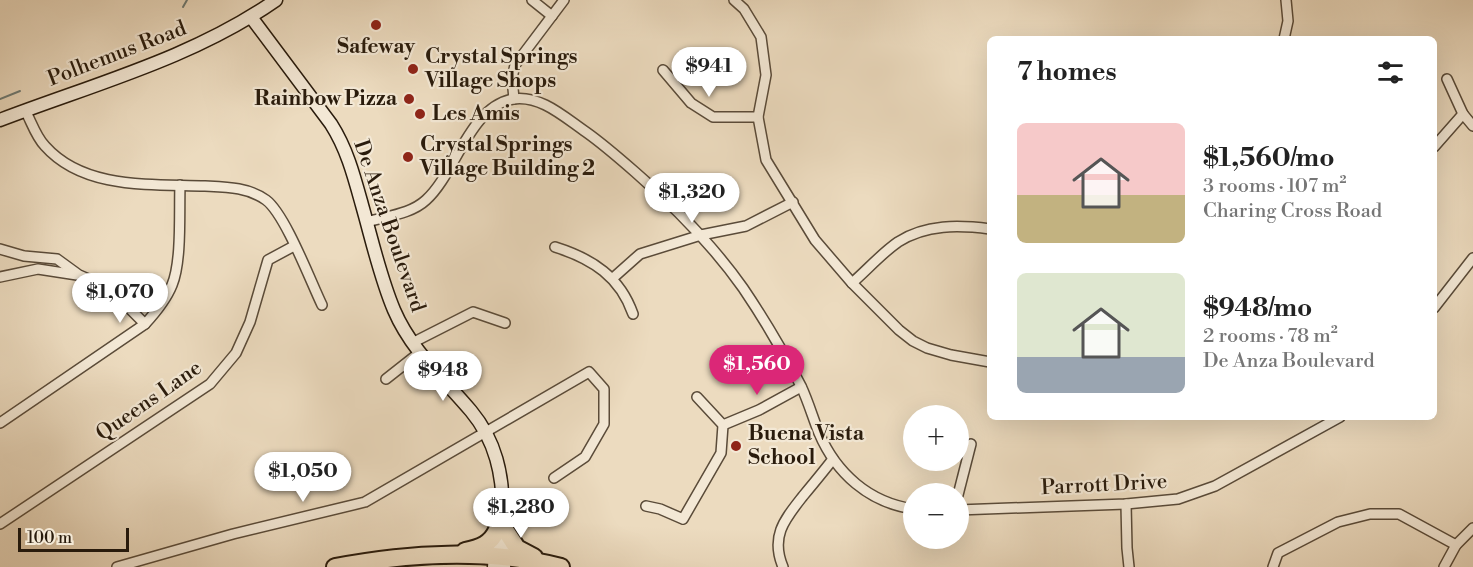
<!DOCTYPE html>
<meta charset="utf-8">
<style>
body{margin:0;font-family:"Libre Bodoni",serif;background:#f6f6f6;color:#222;height:100vh;display:flex;flex-direction:column;font-size:22px;white-space:nowrap}
*{box-sizing:border-box;margin:0}
p{font-size:20px;color:#767676}
.icon{flex:none;width:33px;height:33px;fill:none;stroke:currentColor;stroke-width:2;stroke-linecap:round;stroke-linejoin:round}
.map{position:relative;flex:1;overflow:hidden}
.side{position:absolute;left:987px;top:36px;width:450px;height:384px;display:flex;flex-direction:column;background:#fff;border-radius:9px;box-shadow:0 6px 24px #0002}
.side>*{flex:none}
.fabs{position:absolute;left:903px;top:405px;display:grid;gap:12px}
.fabs a{display:grid;place-items:center;width:66px;height:66px;border-radius:50%;background:#fff;box-shadow:0 6px 24px #0002;font-size:30px}
.scale{position:absolute;left:18px;bottom:15px;width:111px;box-sizing:border-box;padding-left:6px;border:3px solid #291b0c;border-top:0;font-size:16px;line-height:21px;white-space:nowrap;color:#291b0c;-webkit-text-stroke:4px #f3e8d5;paint-order:stroke}
.price{position:absolute;translate:-50% -51px;padding:0 14px;border-radius:21px;background:#fff;color:#222;font-size:20px;line-height:39px;filter:drop-shadow(0 2px 3px #0008)}
.price::after{content:'';position:absolute;left:50%;top:36px;width:18px;height:14px;margin-left:-9px;background:inherit;clip-path:polygon(0 0,100% 0,50% 100%)}
.price.current{background:#db2777;color:#fff}
ul{padding:0;list-style:none}
li{display:flex;align-items:center;gap:18px;height:150px;padding:0 30px}
li span{display:grid;place-items:center;flex:none;width:168px;height:120px;border-radius:9px;color:#555}
li>.icon{margin-inline-start:auto}
span .icon{width:72px;height:72px;fill:#fffc;stroke-width:1}
li b{font-size:26px}
h2{display:flex;justify-content:space-between;align-items:center;height:72px;padding:0 30px;font-size:26px}
.map>svg:first-child{display:block}
.lines{fill:none;stroke-linecap:round;stroke-linejoin:round}
.stream{stroke:#6d7a74;stroke-width:2}
.street-casing{stroke:#5a4b39;stroke-width:12}
.secondary-casing{stroke:#291b0c;stroke-width:15}
.highway-casing{stroke:#291b0c;stroke-width:20}
.street{stroke:#f3e8d5;stroke-width:9}
.secondary{stroke:#f3e8d5;stroke-width:12}
.highway{stroke:#ecdbbf;stroke-width:16}
.poi-dot{fill:#8f2418;stroke:#f3e8d5;stroke-width:2}
.labels{text-anchor:middle;dominant-baseline:central;stroke-width:4.5;stroke-linejoin:round;paint-order:stroke}
.poi-label{font-size:21px;font-weight:bold;fill:#291b0c;stroke:#f3e8d5;text-anchor:start}
.street-label{font-size:21px;fill:#291b0c;stroke:#f3e8d5}
</style>
<div class="map">
<svg width="1473" height="567" viewBox="0 0 1473 567">
<rect width="100%" height="100%" fill="#ecdbbf"/>
<filter id="stains"><feTurbulence type="fractalNoise" baseFrequency=".00333" numOctaves="4"/><feColorMatrix values="0 0 0 0 .2 0 0 0 0 .09 0 0 0 0 .02 0 0 0 .5 -.17"/></filter>
<radialGradient id="worn" r=".72"><stop offset=".6" stop-color="#630" stop-opacity="0"/><stop offset="1" stop-color="#630" stop-opacity=".3"/></radialGradient>
<g class="lines">
<g class="stream">
<polyline points="183,7 187,0"/>
<polyline points="0,99 20,91"/>
</g>
<g class="street-casing">
<g id="street">
<polyline points="532,0 552,16"/>
<polyline points="734,0 744,9 761,37 766,75 758,117 766,160 815,240 852,283 899,330 913,341 927,348 951,355 990,362"/>
<polyline points="1284,39 1288,21 1286,0"/>
<polyline points="663,70 691,103 713,117 758,117"/>
<polyline points="1447,79 1463,114 1473,126"/>
<polyline points="514,99 512,78 515,65 564,0"/>
<path d="M25,110C31,121 36,137 45,146C84,190 152,184 205,186C225,187 248,187 266,200C285,214 310,280 322,305"/>
<polyline points="1434,147 1463,114"/>
<path d="M367,222C387,216 411,214 426,200C456,173 469,107 513,99C541,95 564,117 586,132C603,144 619,158 635,172C675,207 712,244 743,288C764,319 784,353 801,386C808,401 813,418 819,433C836,473 869,503 914,509"/>
<path d="M555,247C593,259 620,277 633,314"/>
<polyline points="0,249 24,256 57,259 79,275 109,288 145,324"/>
<polyline points="0,277 38,269 77,275"/>
<polyline points="613,278 640,254 701,235 746,226 793,202"/>
<path d="M852,283C867,270 882,253 898,242C926,224 959,225 990,229"/>
<polyline points="1434,308 1473,258"/>
<polyline points="412,343 473,312 505,323"/>
<polyline points="386,379 419,353"/>
<path d="M0,423L145,324C156,312 166,300 172,285C182,261 179,212 180,185"/>
<polyline points="723,425 759,410 801,387"/>
<polyline points="958,495 971,444"/>
<polyline points="1126,504 1127,548 1129,567"/>
<polyline points="646,506 660,509 683,519 721,453 723,425 697,397"/>
<polyline points="958,510 1126,504 1178,499 1215,486 1340,417"/>
<polyline points="0,524 210,384 236,353 250,322 268,260 294,246"/>
<polyline points="117,567 233,534 365,502 589,372 604,389 604,424 585,457 554,478"/>
<path d="M783,567C770,536 785,519 803,496C813,484 823,472 833,459"/>
<polyline points="1273,567 1278,553 1338,522 1370,514 1399,514 1456,545"/>
<polyline points="1444,567 1456,545 1473,528"/>
</g>
</g>
<g class="secondary-casing">
<g id="secondary">
<path d="M251,17L331,124C347,149 354,176 362,205C372,240 380,277 394,310C411,350 443,378 471,411C496,441 503,475 503,513C503,519 506,524 506,531C506,543 505,555 504,567"/>
<path d="M0,120C94,84 193,58 276,0"/>
<polyline points="494,567 497,531"/>
</g>
</g>
<g class="highway-casing">
<g id="highway">
<polyline points="506,531 517,548 534,557"/>
<path d="M465,551C480,548 491,544 497,530"/>
<path d="M335,567C410,553 487,548 561,567"/>
</g>
</g>
<use href="#street" class="street"/>
<use href="#secondary" class="secondary"/>
<use href="#highway" class="highway"/>
</g>
<g class="poi-dot">
<circle cx="376" cy="25" r="6"/>
<circle cx="413" cy="69" r="6"/>
<circle cx="409" cy="99" r="6"/>
<circle cx="420" cy="114" r="6"/>
<circle cx="408" cy="157" r="6"/>
<circle cx="736" cy="446" r="6"/>
</g>
<g class="labels">
<g class="poi-label">
<text x="376" y="47" text-anchor="middle">Safeway</text>
<text x="425" y="57">Crystal Springs<tspan x="425" dy="24">Village Shops</tspan></text>
<text x="397" y="99" text-anchor="end">Rainbow Pizza</text>
<text x="432" y="114">Les Amis</text>
<text x="420" y="145">Crystal Springs<tspan x="420" dy="24">Village Building 2</tspan></text>
<text x="748" y="434">Buena Vista<tspan x="748" dy="24">School</tspan></text>
</g>
<g class="street-label">
<text transform="translate(117 54) rotate(-21)">Polhemus Road</text>
<text transform="translate(389 226) rotate(71)">De Anza Boulevard</text>
<text transform="translate(149 401) rotate(-35)">Queens Lane</text>
<text transform="translate(1104 485) rotate(-3)">Parrott Drive</text>
</g>
</g>
<rect width="100%" height="100%" filter="url(#stains)"/>
<rect width="100%" height="100%" fill="url(#worn)"/>
</svg>
<div class="fabs">
<a>+</a>
<a>−</a>
</div>
<div class="scale">100 m</div>
<b class="price" style="left:709px;top:98px">$941</b>
<b class="price" style="left:692px;top:224px">$1,320</b>
<b class="price" style="left:120px;top:324px">$1,070</b>
<b class="price current" style="left:757px;top:396px">$1,560</b>
<b class="price" style="left:443px;top:402px">$948</b>
<b class="price" style="left:303px;top:503px">$1,050</b>
<b class="price" style="left:521px;top:539px">$1,280</b>
<section class="side">
<h2>7 homes<svg class="icon" aria-label="filters" viewBox="0 0 24 24"><path d="M4 7h16M4 17h16"/><circle cx="9" cy="7" r="2"/><circle cx="15" cy="17" r="2"/></svg></h2>
<ul>
<li><span style="background:linear-gradient(#f6c9c9 60%,#c2b280 0)"><svg class="icon" aria-label="home" viewBox="0 0 24 24"><path d="M3 11l9-7 9 7M6 9v11h12V9"/></svg></span><div><b>$1,560/mo</b><p>3 rooms · 107 m²</p><p>Charing Cross Road</p></div></li>
<li><span style="background:linear-gradient(#dfe7d0 70%,#9aa5b1 0)"><svg class="icon" aria-label="home" viewBox="0 0 24 24"><path d="M3 11l9-7 9 7M6 9v11h12V9"/></svg></span><div><b>$948/mo</b><p>2 rooms · 78 m²</p><p>De Anza Boulevard</p></div></li>
</ul>
</section>
</div>
